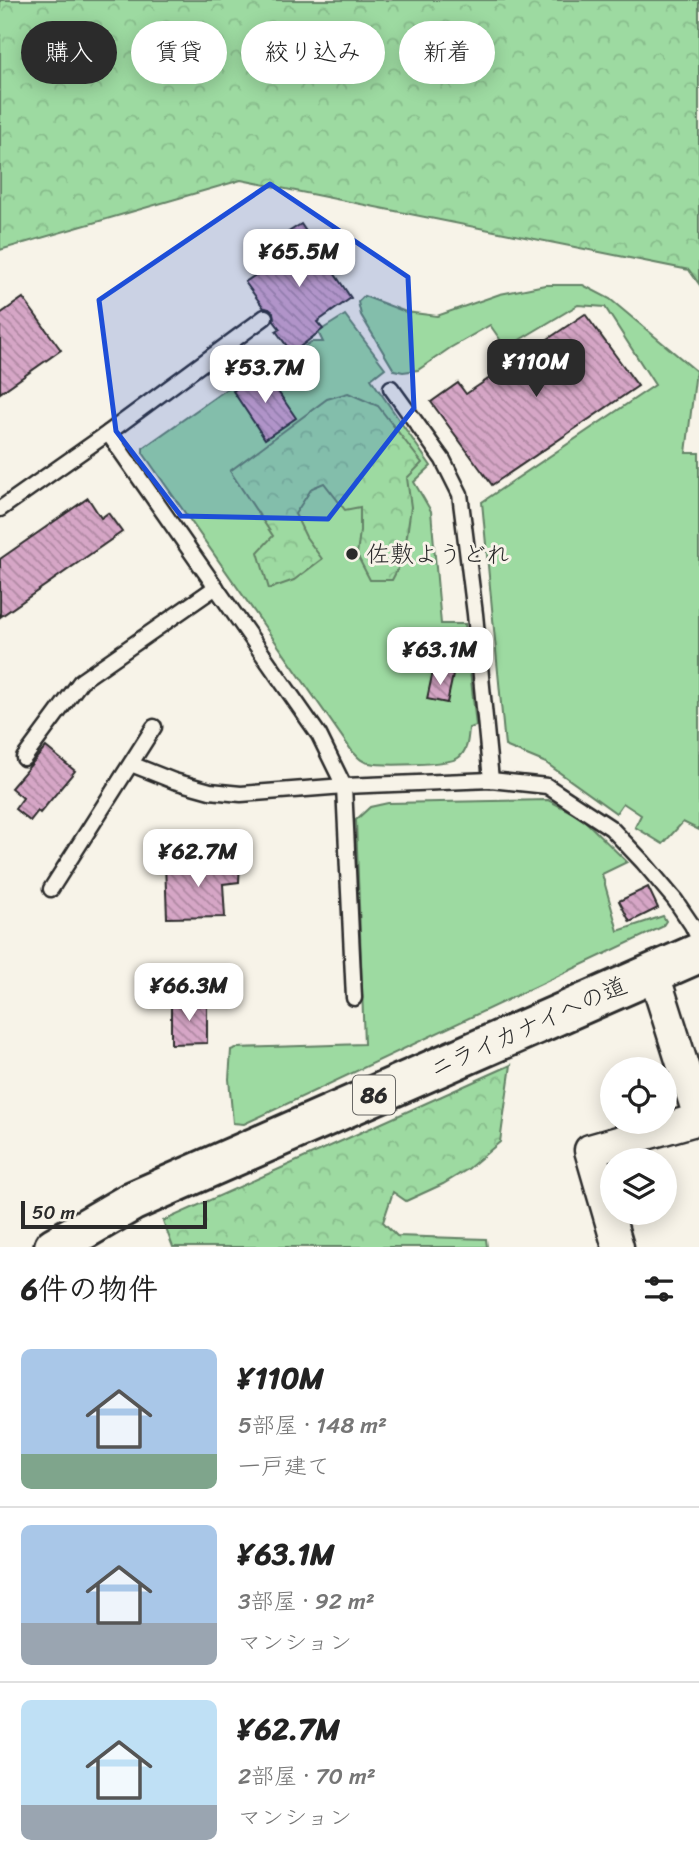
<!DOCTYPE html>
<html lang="ja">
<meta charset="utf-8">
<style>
body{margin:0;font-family:Sriracha,"Klee One",sans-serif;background:#f6f6f6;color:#222;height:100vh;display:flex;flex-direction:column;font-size:26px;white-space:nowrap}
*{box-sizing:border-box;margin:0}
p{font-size:23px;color:#767676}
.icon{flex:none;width:38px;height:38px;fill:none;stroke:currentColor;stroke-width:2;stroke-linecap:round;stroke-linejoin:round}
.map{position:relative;height:1247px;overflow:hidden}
.sheet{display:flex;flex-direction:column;background:#fff;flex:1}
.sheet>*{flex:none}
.top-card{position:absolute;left:21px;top:21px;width:658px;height:63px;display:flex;gap:14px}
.controls{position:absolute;left:600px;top:1057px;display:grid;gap:14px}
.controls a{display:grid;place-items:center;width:77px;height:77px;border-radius:50%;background:#fff;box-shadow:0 4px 18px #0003;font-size:35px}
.scale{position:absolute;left:21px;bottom:18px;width:186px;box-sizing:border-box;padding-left:7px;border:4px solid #2b2b2b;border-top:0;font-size:19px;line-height:24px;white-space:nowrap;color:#2b2b2b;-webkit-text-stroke:5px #f7f3e8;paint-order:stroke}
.price{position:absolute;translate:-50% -60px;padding:0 16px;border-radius:14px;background:#fff;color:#222;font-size:23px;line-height:46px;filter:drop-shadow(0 2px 4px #0008)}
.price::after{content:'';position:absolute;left:50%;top:42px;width:21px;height:16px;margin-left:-10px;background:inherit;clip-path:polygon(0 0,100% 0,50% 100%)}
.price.on{background:#2b2b2b;color:#fff}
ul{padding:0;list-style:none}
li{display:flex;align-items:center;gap:21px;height:175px;padding:0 21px}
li+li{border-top:2px solid #e0e0e0}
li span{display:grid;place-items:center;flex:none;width:196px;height:140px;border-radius:10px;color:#555}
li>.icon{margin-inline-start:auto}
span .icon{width:84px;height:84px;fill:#fffc;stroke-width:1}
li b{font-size:30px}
h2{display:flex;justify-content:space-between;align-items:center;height:84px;padding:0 21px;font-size:30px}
.tag{padding:0 24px;border-radius:32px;background:#fff;box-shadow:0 4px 18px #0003;font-size:24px;line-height:63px}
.tag.on{background:#2b2b2b;color:#fff}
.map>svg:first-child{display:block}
.green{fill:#9ddaa1;stroke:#648266;stroke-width:2}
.forest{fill:url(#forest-crowns);stroke:#648266;stroke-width:2}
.building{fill:url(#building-back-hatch);stroke:#2b2b2b;stroke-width:2}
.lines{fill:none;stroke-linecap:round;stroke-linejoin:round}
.lane-casing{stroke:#2b2b2b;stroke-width:19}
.street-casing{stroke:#2b2b2b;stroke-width:35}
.primary-casing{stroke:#2b2b2b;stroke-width:44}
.lane{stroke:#f7f3e8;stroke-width:14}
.street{stroke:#f7f3e8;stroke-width:30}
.primary{stroke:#f7f3e8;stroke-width:38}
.marked{fill:#1d4ed8;fill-opacity:0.2;stroke:#1d4ed8;stroke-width:5;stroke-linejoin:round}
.poi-dot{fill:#2b2b2b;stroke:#f7f3e8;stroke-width:2.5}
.labels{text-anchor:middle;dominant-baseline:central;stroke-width:6;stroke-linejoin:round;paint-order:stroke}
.shield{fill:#f7f3e8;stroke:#686764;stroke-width:2}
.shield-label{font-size:23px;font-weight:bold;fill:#2b2b2b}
.poi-label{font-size:24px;fill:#2b2b2b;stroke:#f7f3e8;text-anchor:start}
.street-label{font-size:24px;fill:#2b2b2b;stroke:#f7f3e8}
</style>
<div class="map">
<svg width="699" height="1247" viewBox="0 0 699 1247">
<defs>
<pattern id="forest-crowns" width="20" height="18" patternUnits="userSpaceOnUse" patternTransform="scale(1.75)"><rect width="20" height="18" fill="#9ddaa1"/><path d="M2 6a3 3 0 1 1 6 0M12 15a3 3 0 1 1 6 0" fill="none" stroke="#87bb8b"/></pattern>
<pattern id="building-back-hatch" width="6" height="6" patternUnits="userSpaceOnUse" patternTransform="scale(1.75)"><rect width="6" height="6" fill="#d6a6c6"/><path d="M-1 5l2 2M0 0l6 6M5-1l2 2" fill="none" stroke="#ae87a1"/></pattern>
</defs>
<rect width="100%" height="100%" fill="#f7f3e8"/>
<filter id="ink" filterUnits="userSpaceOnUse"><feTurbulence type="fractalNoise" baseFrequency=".0143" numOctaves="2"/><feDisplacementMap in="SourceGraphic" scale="14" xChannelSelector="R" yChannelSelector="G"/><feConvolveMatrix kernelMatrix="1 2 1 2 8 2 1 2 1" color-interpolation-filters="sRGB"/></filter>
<g filter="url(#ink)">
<g class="green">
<polygon points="545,285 583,285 610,299 696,371 686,453 699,453 699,830 683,822 663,844 635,827 641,815 623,803 616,813 546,763 505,746 482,502 655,385 605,307 578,305 506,348 490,325 450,348 418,370 403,372 394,370 361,315 358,302 364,296 406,312 437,316 500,294"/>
<path d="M345,315L385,368L371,379L431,466L414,482L431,511L441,624H465L476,726L469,728C468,738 468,751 458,758C448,765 382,766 369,763C361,762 357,756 352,751L143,453V448L285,348L292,355L311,342H323L318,332Z"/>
<polygon points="548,800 581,817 627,862 602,874 618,931 663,916 666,921 662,927 244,1124 233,1123 229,1079 231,1050 236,1048 364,1044 356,820 370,807 388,803"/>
</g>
<g class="forest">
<polygon points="0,0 699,0 699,284 689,270 241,180 0,250"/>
<polygon points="348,393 378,406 422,463 407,478 411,507 404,557 392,580 370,580 357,555 360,531 360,507 345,510 324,483 312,488 295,514 306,537 322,559 294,580 269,589 258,552 273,536 230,471 327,399"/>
<polygon points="511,1065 500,1142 468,1169 443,1184 406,1201 393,1192 383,1222 397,1236 486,1239 487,1247 173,1247 163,1221"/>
</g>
<g class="building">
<polygon points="301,224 351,298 317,322 323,329 292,353 276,331 280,329 274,321 273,312 269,309 264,308 245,282 286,255 276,240"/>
<polygon points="23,298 61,350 0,393 0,314"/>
<polygon points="585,314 638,386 492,485 431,402 458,383 466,394"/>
<polygon points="264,371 296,418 265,439 233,391"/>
<polygon points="88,498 101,518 108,513 122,532 0,617 0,559"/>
<polygon points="433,671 453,675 447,703 427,699"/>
<polygon points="46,747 75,771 40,813 38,811 30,821 15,809 23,798 11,788"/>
<polygon points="240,862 239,882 223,884 225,917 167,918 165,864"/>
<polygon points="648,887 658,908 630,922 619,901"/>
<polygon points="171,1002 207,1002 207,1043 171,1044"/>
</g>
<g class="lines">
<g class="lane-casing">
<g id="lane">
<polyline points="391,388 443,460 460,494 475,614 491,780"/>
<polyline points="108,433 319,735 344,786 354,998"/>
<polyline points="0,509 108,433 265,317"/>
<polyline points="24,758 81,681 216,587"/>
<polyline points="131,764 174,781 210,791 241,794 344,786 491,780 547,786 611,828 643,862 675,900 692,925 699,939"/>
<polyline points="51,889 154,727"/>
</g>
</g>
<g class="street-casing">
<g id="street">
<polyline points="653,971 699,1117"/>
<polyline points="618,1247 590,1150 699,1119"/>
</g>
</g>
<g class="primary-casing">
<polyline id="primary" points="54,1247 133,1201 699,953"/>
</g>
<use href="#lane" class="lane"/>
<use href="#street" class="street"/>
<use href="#primary" class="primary"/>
</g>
</g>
<path class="marked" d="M270,184L408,277L414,408L328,519L181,516L116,431L99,300Z"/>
<circle class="poi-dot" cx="352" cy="554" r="7"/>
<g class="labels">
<rect class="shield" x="353" y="1075.5" width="42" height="39" rx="5"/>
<g class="shield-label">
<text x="374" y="1095">86</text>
</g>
<g class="poi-label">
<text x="366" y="554">佐敷ようどれ</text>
</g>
<g class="street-label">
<text transform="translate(528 1027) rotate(-24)">ニライカナイへの道</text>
</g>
</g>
</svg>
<div class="controls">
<a><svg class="icon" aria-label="locate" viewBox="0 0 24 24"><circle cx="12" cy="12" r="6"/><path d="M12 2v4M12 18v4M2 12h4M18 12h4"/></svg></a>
<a><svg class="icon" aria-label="layers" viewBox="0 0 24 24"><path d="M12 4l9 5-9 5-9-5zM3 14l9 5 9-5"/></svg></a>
</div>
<div class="scale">50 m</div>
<b class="price" style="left:299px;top:289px">¥65.5M</b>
<b class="price on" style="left:536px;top:399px">¥110M</b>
<b class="price" style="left:265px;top:405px">¥53.7M</b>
<b class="price" style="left:440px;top:687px">¥63.1M</b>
<b class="price" style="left:198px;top:889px">¥62.7M</b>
<b class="price" style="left:189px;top:1023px">¥66.3M</b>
<div class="top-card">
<a class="tag on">購入</a>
<a class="tag">賃貸</a>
<a class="tag">絞り込み</a>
<a class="tag">新着</a>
</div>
</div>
<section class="sheet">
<h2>6件の物件<svg class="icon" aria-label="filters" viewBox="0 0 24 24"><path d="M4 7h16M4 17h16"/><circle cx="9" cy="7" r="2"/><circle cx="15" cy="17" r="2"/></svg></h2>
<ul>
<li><span style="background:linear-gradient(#a9c7e8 75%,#7fa58c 0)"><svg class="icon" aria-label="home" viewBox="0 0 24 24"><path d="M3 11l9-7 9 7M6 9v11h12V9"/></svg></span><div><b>¥110M</b><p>5部屋 · 148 m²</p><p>一戸建て</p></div></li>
<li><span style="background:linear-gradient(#a9c7e8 70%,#9aa5b1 0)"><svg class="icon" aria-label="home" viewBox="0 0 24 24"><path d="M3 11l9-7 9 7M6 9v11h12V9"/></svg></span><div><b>¥63.1M</b><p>3部屋 · 92 m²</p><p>マンション</p></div></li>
<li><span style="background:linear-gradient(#bfe0f5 75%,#9aa5b1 0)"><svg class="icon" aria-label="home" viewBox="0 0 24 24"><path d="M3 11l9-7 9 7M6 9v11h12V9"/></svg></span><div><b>¥62.7M</b><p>2部屋 · 70 m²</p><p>マンション</p></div></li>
</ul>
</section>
